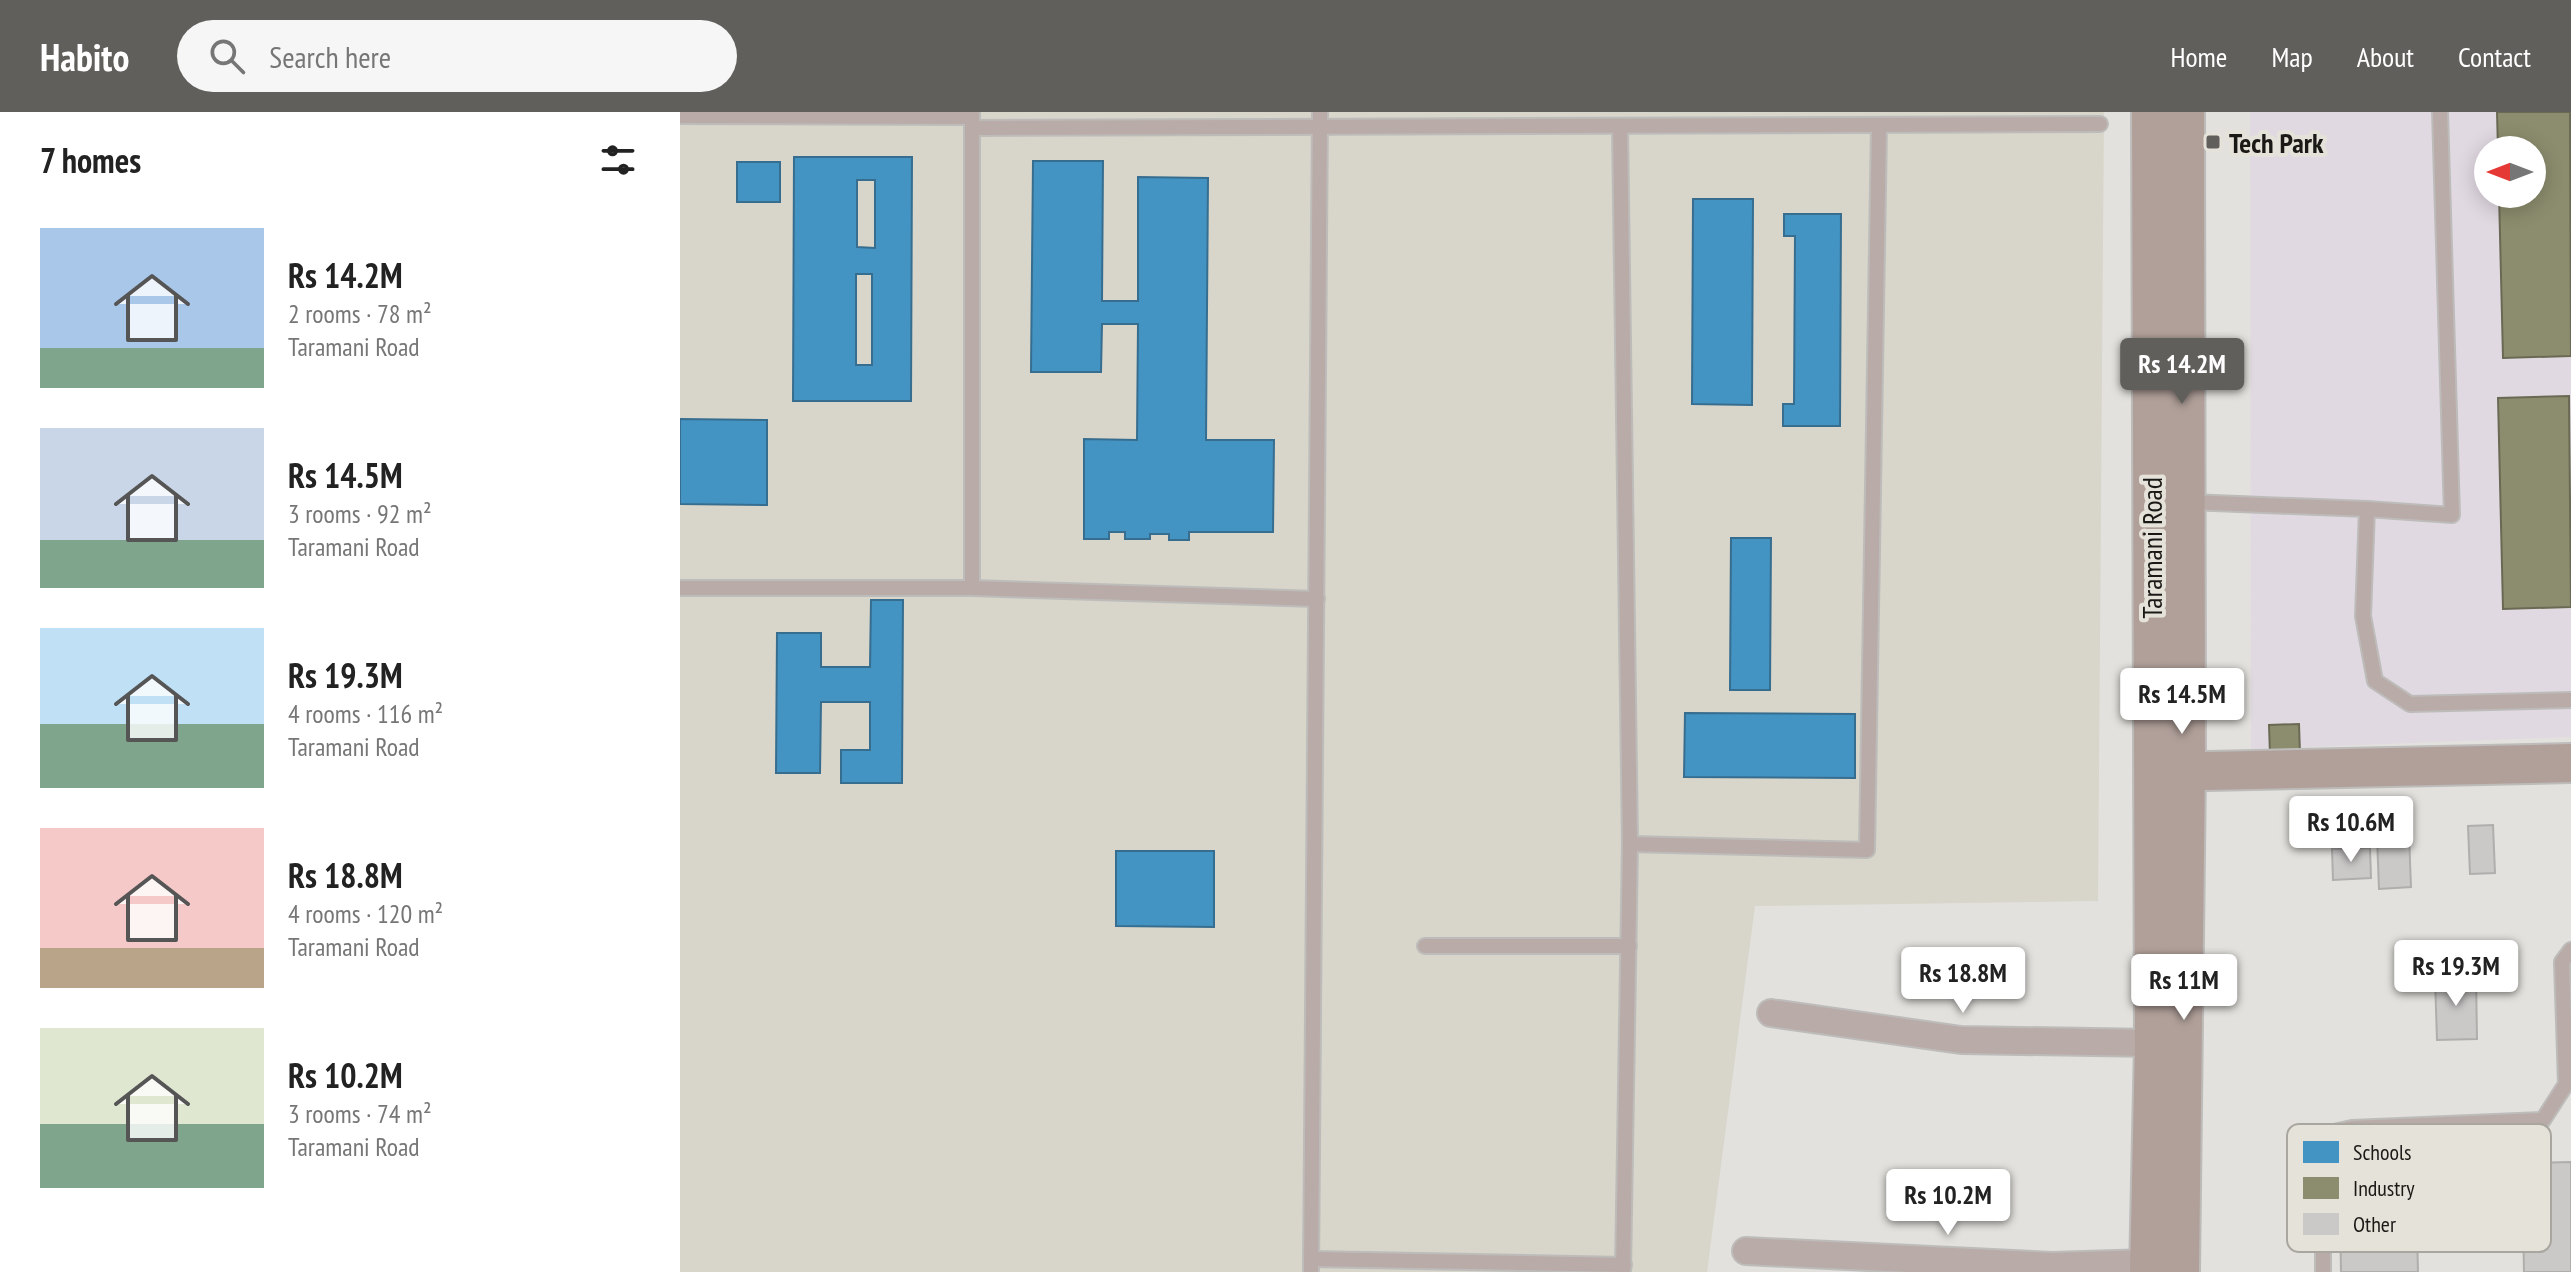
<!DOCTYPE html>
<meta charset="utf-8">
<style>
body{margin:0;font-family:"PT Sans Narrow",sans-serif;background:#f6f6f6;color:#222;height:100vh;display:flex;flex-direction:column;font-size:30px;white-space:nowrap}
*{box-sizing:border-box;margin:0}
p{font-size:26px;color:#767676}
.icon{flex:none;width:44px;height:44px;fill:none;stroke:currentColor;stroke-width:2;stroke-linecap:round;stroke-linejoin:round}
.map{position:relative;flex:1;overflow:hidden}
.panel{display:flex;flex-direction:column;background:#fff;width:680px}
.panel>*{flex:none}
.needle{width:52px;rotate:270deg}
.tools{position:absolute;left:1794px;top:24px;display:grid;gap:16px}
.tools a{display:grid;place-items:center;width:72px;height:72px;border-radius:50%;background:#fff;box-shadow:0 4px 20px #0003;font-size:40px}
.price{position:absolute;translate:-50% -68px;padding:0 18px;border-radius:8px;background:#fff;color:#222;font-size:26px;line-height:52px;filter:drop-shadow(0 2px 4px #0008)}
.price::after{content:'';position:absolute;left:50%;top:48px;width:24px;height:18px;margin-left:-12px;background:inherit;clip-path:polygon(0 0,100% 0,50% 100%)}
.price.active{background:#605f5c;color:#fff}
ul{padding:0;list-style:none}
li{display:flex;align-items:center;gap:24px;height:200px;padding:0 40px}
li span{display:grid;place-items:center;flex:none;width:224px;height:160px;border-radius:0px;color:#555}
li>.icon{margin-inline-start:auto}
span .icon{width:96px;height:96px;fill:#fffc;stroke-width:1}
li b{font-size:34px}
h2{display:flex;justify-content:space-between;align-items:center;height:96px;padding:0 40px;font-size:34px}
header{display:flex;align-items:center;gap:48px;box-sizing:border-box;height:112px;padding:0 40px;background:#605f5c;color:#fff}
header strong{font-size:38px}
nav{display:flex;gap:44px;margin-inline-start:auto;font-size:28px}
.search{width:560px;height:72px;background:#f6f6f6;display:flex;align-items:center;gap:20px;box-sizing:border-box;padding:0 28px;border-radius:44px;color:#767676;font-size:30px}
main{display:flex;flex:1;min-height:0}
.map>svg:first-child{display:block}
.industrial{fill:#e1d9e2;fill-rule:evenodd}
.built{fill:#d8d5ca}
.schools{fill:#4393c3;stroke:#376e8f;stroke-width:2;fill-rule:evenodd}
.industry{fill:#8c8c6e;stroke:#6a6a54;stroke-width:2}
.building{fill:#cbc9c8;stroke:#b0aead;stroke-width:2}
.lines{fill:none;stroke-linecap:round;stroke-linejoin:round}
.lane-casing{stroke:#bdbcba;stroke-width:18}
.street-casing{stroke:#bdbcba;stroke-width:30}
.secondary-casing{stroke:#bdbcba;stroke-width:42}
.lane{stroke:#b9aba7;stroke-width:14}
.street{stroke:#b9aba7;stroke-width:26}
.secondary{stroke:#b1a09a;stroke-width:38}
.poi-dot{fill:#605f5c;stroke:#e5e2da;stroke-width:3}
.labels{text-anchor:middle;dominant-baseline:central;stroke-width:8;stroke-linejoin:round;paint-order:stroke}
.poi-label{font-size:28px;font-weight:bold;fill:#1a1916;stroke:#e5e2da;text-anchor:start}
.street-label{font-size:28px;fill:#1a1916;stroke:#e5e2da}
.key{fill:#e5e2da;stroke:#a8a69f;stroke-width:2}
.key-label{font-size:22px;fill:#1a1916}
</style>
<header>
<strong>Habito</strong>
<div class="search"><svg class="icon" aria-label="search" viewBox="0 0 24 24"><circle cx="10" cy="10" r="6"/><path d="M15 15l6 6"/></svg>Search here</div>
<nav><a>Home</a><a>Map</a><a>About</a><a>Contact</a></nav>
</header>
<main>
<section class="panel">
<h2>7 homes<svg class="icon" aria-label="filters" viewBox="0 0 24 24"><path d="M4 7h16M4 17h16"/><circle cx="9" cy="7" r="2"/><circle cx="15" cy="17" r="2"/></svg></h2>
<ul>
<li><span style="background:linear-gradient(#a9c7e8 75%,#7fa58c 0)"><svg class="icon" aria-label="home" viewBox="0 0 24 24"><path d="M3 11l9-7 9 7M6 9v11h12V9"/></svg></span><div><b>Rs 14.2M</b><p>2 rooms · 78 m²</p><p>Taramani Road</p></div></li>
<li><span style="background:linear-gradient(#c9d6e8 70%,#7fa58c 0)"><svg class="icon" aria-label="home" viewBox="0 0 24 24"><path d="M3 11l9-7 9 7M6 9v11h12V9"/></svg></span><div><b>Rs 14.5M</b><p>3 rooms · 92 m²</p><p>Taramani Road</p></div></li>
<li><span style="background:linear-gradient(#bfe0f5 60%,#7fa58c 0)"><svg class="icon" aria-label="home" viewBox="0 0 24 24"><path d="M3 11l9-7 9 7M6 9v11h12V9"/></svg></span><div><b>Rs 19.3M</b><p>4 rooms · 116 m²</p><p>Taramani Road</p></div></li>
<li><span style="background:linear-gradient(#f6c9c9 75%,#b9a48a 0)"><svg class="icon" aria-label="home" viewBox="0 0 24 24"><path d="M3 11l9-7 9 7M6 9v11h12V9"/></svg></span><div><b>Rs 18.8M</b><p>4 rooms · 120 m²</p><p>Taramani Road</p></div></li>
<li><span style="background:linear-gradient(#dfe7d0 60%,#7fa58c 0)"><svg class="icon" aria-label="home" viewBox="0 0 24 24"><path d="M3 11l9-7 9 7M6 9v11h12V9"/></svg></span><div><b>Rs 10.2M</b><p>3 rooms · 74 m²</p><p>Taramani Road</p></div></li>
</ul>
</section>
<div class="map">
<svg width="1891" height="1160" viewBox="0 0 1891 1160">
<rect width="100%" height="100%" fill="#e2e1dd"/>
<path class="industrial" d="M1570,0H1891V625L1571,637ZM1808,38H1852V82H1808Z"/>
<polygon class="built" points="0,0 1424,0 1418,789 1075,794 1027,1160 0,1160"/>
<g class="schools">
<path d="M114,45H232L231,289H113ZM177,68H195V136L177,135ZM176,162H192V253H176Z"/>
<polygon points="353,49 423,49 422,189 458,189 458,65 528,66 526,328 594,328 593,420 509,420 509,428 489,428 489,422 470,422 470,427 445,427 445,420 429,420 429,427 404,427 404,327 457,328 458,212 422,212 421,260 351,260"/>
<rect x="57" y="50" width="43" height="40"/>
<polygon points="1013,87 1073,87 1072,293 1012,292"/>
<polygon points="1104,102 1161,102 1160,314 1103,314 1103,292 1114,292 1115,124 1104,124"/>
<polygon points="0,307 87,308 87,393 0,392"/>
<polygon points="1051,426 1091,426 1090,578 1050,578"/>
<polygon points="191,488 223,488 222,671 161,671 161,638 190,638 190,590 141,590 140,661 96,661 97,521 141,521 141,555 190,555"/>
<polygon points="1005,601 1175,602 1175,666 1004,665"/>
<polygon points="436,739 534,739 534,815 436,814"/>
</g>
<g class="industry">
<polygon points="1817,0 1890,0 1891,244 1823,246 1819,82 1852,82 1852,38 1818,38"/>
<polygon points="1889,284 1891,495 1823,497 1818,286"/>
<polygon points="1619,612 1620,642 1590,643 1589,613"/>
</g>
<g class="building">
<polygon points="1730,695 1731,715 1694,716 1693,696"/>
<polygon points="1667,698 1668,735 1640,734 1640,712 1618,712 1618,700"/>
<polygon points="1813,713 1815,761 1790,762 1788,714"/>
<polygon points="1729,723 1731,775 1699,777 1697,725"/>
<polygon points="1690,736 1691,766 1653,768 1652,737"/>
<polygon points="1796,865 1797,927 1757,928 1755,866"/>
<polygon points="1735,1042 1738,1160 1661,1160 1659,1044"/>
<polygon points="1891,1050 1891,1160 1844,1160 1842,1051"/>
</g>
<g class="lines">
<g class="lane-casing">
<g id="lane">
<polyline points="292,0 292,476"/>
<polyline points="0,4 292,5"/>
<polyline points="940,15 950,732 943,1160"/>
<polyline points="292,16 1420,12"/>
<polyline points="1509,390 1687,397 1683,504 1695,569 1730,592 1891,588"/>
<polyline points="1687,397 1772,403 1760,0"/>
<polyline points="0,476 292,476 637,487"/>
<polyline points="950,732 1187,738 1199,14"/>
<polyline points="745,834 949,834"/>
<polyline points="631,1147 944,1153"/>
<polyline points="631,1160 640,0"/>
<polyline points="1643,1160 1643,1036 1654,1020 1672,1016 1863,1008 1886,972 1882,850 1891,838"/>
</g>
</g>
<g class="street-casing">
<g id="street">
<polyline points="1091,901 1281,928 1474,931"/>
<polyline points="1066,1139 1372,1154 1469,1151"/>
</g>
</g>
<g class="secondary-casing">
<g id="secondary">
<polyline points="1482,660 1891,651"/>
<polyline points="1469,1160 1474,931 1471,0"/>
<polyline points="1500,1160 1506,658 1505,0"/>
</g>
</g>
<use href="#lane" class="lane"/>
<use href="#street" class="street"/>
<use href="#secondary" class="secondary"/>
</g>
<rect class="poi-dot" x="1525" y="22" width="16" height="16" rx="4"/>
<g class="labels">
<g class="poi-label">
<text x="1549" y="30">Tech Park</text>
</g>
<g class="street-label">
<text transform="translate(1471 436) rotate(-90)">Taramani Road</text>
</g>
</g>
<rect x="1607" y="1012" width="264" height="128" rx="12" class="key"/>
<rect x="1623" y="1029" width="36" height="22" fill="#4393c3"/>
<rect x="1623" y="1065" width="36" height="22" fill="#8c8c6e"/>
<rect x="1623" y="1101" width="36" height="22" fill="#cbc9c8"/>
<g class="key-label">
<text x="1673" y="1048">Schools</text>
<text x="1673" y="1084">Industry</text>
<text x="1673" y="1120">Other</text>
</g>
</svg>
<div class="tools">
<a><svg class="needle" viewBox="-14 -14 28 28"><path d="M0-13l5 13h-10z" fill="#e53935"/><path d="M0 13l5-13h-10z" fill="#767676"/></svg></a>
</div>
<b class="price active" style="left:1502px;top:294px">Rs 14.2M</b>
<b class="price" style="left:1502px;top:624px">Rs 14.5M</b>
<b class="price" style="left:1671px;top:752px">Rs 10.6M</b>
<b class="price" style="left:1776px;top:896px">Rs 19.3M</b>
<b class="price" style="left:1283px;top:903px">Rs 18.8M</b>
<b class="price" style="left:1504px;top:910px">Rs 11M</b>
<b class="price" style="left:1268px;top:1125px">Rs 10.2M</b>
</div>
</main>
